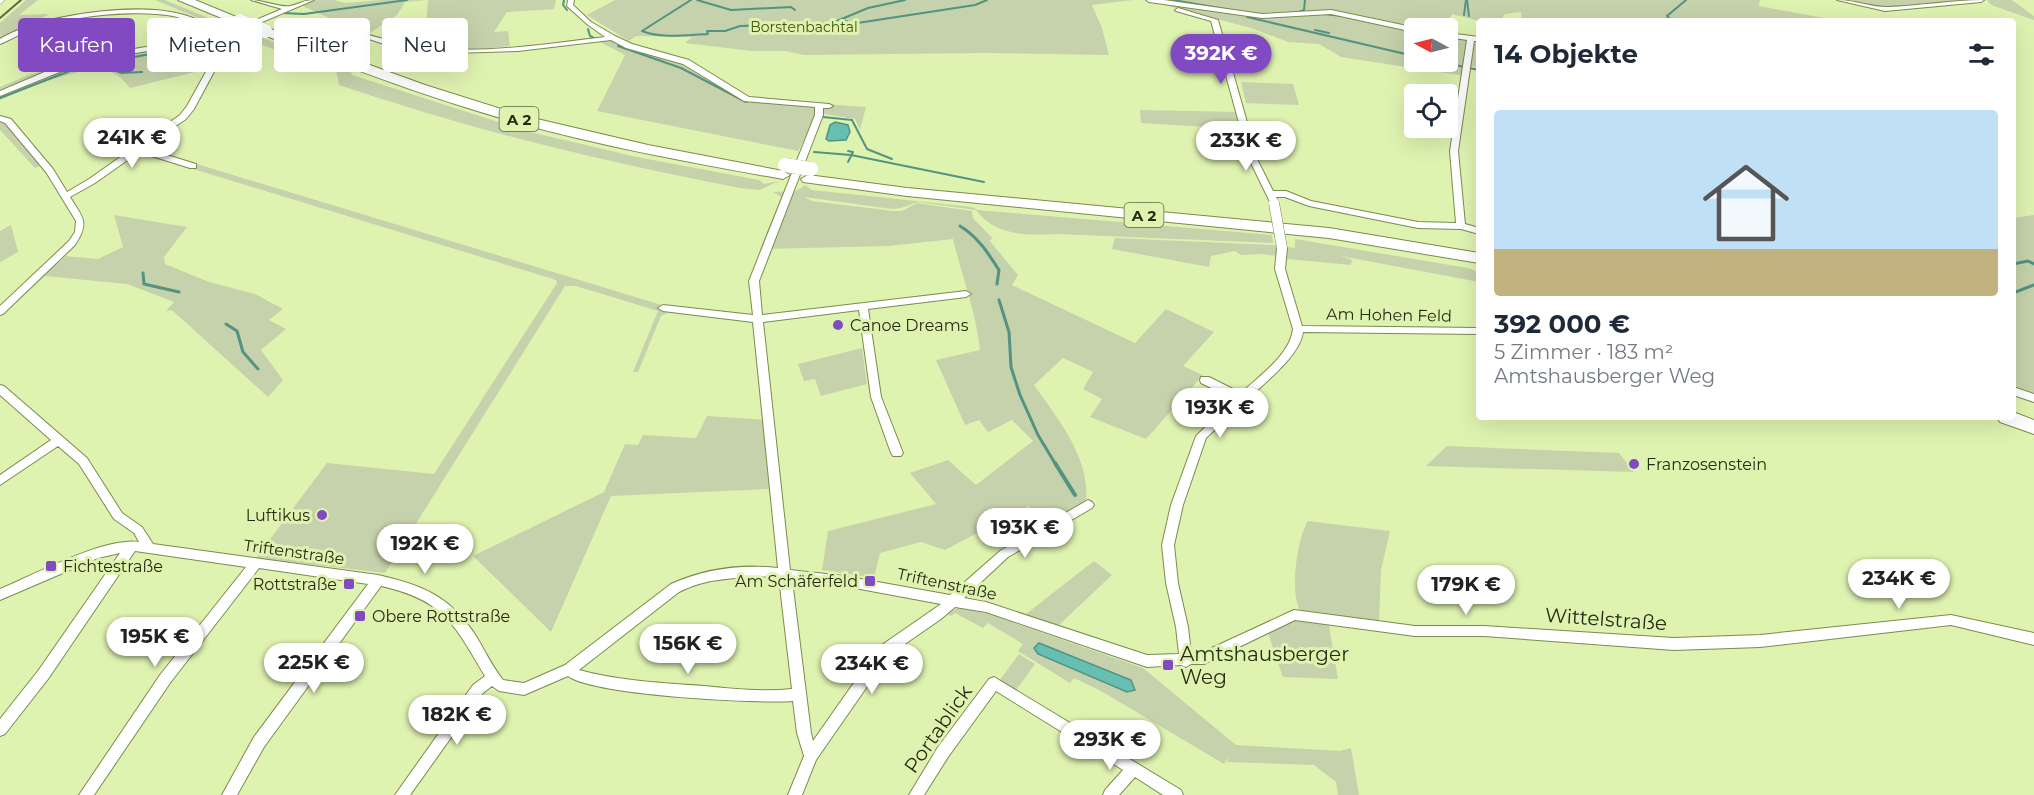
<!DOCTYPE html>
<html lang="de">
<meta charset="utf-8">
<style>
body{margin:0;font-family:Montserrat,sans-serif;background:#f6f6f7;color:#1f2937;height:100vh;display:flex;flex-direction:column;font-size:22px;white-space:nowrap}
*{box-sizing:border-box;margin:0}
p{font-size:20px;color:#747a83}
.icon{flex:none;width:33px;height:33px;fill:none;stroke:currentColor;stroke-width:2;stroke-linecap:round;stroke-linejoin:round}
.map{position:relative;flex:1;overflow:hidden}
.details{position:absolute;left:1476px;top:18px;width:540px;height:402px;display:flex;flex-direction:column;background:#fff;border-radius:6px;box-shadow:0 6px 24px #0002}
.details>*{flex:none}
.guide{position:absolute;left:18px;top:18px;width:570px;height:54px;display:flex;gap:12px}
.needle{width:39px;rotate:277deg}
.tools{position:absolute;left:1404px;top:18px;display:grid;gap:12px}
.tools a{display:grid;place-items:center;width:54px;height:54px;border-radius:6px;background:#fff;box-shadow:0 6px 24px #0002;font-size:30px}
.price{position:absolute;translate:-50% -51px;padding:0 14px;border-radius:21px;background:#fff;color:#222;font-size:20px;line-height:39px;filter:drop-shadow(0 2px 3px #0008)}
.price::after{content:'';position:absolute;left:50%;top:36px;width:18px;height:14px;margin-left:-9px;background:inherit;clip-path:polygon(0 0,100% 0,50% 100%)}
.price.current{background:#814ac2;color:#fff}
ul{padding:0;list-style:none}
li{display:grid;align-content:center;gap:12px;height:318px;padding:0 18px}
li span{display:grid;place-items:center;height:186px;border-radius:6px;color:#555}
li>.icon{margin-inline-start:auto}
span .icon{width:108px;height:108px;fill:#fffc;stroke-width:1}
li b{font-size:26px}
h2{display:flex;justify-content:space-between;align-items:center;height:72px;padding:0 18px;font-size:26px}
.tag{padding:0 21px;border-radius:6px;background:#fff;box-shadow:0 6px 24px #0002;font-size:21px;line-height:54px}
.tag.current{background:#814ac2;color:#fff}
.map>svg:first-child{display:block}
.green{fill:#c6d2ab}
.water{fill:#66bfb0;stroke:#539381;stroke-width:1.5}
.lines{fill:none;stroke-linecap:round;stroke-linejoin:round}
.stream-far2{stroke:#539381;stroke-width:2}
.stream-far1{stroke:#539381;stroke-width:3}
.stream{stroke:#539381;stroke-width:4}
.street-casing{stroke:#7a8b4d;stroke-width:2}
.secondary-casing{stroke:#7a8b4d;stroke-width:1}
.highway-casing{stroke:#7a8b4d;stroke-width:2}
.street{fill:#fff;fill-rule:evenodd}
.secondary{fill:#fff;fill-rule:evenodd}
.highway{fill:#fff;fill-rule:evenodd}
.rail{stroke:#5d6742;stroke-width:2}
.street-bridge-far1-casing{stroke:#7a8b4d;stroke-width:8;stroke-linecap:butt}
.street-bridge-casing{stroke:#7a8b4d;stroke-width:11;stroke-linecap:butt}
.highway-bridge-casing{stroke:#7a8b4d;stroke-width:14;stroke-linecap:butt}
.street-bridge-far1{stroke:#fff;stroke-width:8}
.street-bridge{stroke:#fff;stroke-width:10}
.highway-bridge{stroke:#fff;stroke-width:14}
.poi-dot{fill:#814ac2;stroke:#dff3b1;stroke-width:2}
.labels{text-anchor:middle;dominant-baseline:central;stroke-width:6;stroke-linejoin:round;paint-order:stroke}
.far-park-label{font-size:14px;fill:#46550b;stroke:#dff3b1}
.shield{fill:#dff3b1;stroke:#5e6842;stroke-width:1.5}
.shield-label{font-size:15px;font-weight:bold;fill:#262c13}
.street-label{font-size:16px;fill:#262c13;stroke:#dff3b1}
.poi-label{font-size:16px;fill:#262c13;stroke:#dff3b1;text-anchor:start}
.near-street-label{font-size:20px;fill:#262c13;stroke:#dff3b1}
.near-poi-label{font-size:20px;fill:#262c13;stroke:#dff3b1;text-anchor:start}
</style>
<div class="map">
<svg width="2034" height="795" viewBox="0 0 2034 795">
<rect width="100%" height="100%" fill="#dff3b1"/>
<g class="green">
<polygon points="26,0 38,0 19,15 50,14 9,33 0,41 0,23"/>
<polygon points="155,0 165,0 235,29 227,30"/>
<polygon points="305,0 335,0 345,3 380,0 556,0 554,9 507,12 494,32 508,31 510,46 472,50 425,44 428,0 405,2 397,15 367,35 296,3"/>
<polygon points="615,0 1133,0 1092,5 1102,28 1109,55 986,53 804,55 785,51 752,51 685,43 692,37 636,36 629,41 587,15"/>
<polygon points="1146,0 1760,0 1759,6 1839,21 1522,21 1521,12 1505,14 1500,21 1479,21 1452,14 1446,28 1414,28 1414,62 1448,62 1448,37 1479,40 1479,68 1468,65 1465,76 1341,57 1319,44 1288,42 1254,29"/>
<polygon points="1853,0 2012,0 2034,16 2034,20 1991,5 1987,0 1886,10 1855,5"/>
<polygon points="216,34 232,38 231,43 202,95 191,98 207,69 130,88 120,77 100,66 42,82 0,100 0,87 31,74 152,48 154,45"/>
<path d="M241,35H255L351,72L352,75L526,131L637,157L759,180L764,184L779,181L759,190L740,188C604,162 471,130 339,85L336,70L238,37Z"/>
<path d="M612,41C635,51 661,53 684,63C709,73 729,91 756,99L866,107L860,130L855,119L818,113L798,151L597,111L625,55L600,42Z"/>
<polygon points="1241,82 1293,84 1299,105 1246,103"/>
<polygon points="1140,110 1238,112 1242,129 1141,123"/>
<polygon points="0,117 12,120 40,166 35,168 0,130"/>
<polygon points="197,164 665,306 667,313 661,316 638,372 633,372 658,311 576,286 565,286 385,573 256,558 327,463 434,474 557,283 556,280 190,168"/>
<path d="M805,185L812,190L972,207L978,210L1272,235L1273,243L1057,234C1028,236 995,236 976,210L918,202L901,208L892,209L804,197L812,201L893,211H902L917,203L972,211L973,218L993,239L989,240L1018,275L1012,285L1135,343L1166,309L1214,332L1183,366L1203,375L1146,439L1090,417L1102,399L1083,389L1093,372L1063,358L1034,385C1058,419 1090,457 1086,501L1046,526L1029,506L945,550L921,542L880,553L874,578L822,570L828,531L936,504L910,473L948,460L976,485L1033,441L1012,420L988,432L979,420L965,425L936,360L980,350C976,312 962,276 953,239L889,246L760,249L781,197L773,192L796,191Z"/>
<polygon points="114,215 187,227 164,257 165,264 209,282 255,294 283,309 269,320 286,329 261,350 283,380 268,397 172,310 166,311 174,302 127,284 45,276 10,308 9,297 48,261 60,262 65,256 98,259 123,247"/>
<polygon points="2034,215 2034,396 2013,390 2013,218"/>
<polygon points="11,225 18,252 0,262 0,231"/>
<polygon points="1115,238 1273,245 1277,245 1277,256 1262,254 1241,255 1235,251 1211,256 1209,267 1112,249"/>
<polygon points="1295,239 1468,268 1479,272 1479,282 1341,256 1352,260 1351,265 1287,259 1288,247 1295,248"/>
<polygon points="862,348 867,384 821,396 815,379 804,381 798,364"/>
<polygon points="707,416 767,420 769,489 611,496 551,632 473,556 604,492 625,444 638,445 643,435 696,438"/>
<polygon points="1447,446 1619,453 1634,472 1426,466"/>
<path d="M1308,521L1390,531L1381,570L1379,622L1327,614L1338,679L1283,677L1267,630L1301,612C1289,595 1297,538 1308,521Z"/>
<polygon points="1094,561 1112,575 1059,625 1026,614"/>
<polygon points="959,608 989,614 1143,668 1236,745 1340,751 1351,748 1359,795 1338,795 1336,782 1314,765 1227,762 1229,756 1224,764 1101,691 1074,678 1070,683 1018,651 1023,644 988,623 983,628 955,613 951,616 946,613"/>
<polygon points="1019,654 1035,664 1016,690 1000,680"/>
</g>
<g class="water">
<polygon points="835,122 848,125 850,132 846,140 829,141 826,139 830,125"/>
<polygon points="1039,643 1131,680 1135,690 1127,692 1038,654 1034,648"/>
</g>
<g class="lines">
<g class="stream-far2">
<polyline points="564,0 563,5 567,10"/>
<path d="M691,0L642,31C663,39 686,35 708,34L707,31H725L740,26L832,23L868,8L905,0"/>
<polyline points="697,0 731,10 791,7 795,10"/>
<polyline points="1173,0 1231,10"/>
<polyline points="1467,0 1469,16"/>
<polyline points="1299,12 1304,10 1305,0"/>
<polyline points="282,13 304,14 407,0"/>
<polyline points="1325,14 1342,16"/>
<polyline points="1464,15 1466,0"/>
<polyline points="1247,17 1414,56"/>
<polyline points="843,19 851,24 975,5 987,0"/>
<polyline points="1672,21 1667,16 1686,0"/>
<polyline points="588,29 590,36 594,38"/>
<polyline points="1315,30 1329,33"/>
<polyline points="1448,37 1479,41"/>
<polyline points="618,46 681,68 746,102"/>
<polyline points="1440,62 1479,70"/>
<polyline points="92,65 103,65 121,73 142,72"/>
<polyline points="0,98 80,67 194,46 243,32"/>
<polyline points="823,117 852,120 867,149 892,159"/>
<polyline points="848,151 853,152 848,162"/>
<polyline points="814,152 851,155 984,182"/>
</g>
<g class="stream-far1">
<path d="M960,226C978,237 988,253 999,270L997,284"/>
<polyline points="2013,264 2028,261 2034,264"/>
<polyline points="143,273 144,284 179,292"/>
<polyline points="2013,293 2034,285"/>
<polyline points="999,300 1009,332 1011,367 1020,395 1038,435 1056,465"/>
<polyline points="226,324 237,331 243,352 258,369"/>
</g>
<polyline class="stream" points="1055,463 1075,495"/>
<g class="street-casing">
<g id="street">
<path d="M251,0C262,0 282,8 290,6C300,4 304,0 314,0L227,37L231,40L194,109L186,119L144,148L196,164V168H190L139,152L95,183L70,197C83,218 90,222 75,245L3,314L0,315V306L69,241L75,232L76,221L46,172L5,123L0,121V116L11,119L53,169L67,192L89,179L180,115L187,106L223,41L221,39L111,57L67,69L0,96V91L61,65L111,53L215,35C202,28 187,19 173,16C135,9 75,16 38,27C24,31 13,39 0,44V39C39,15 132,3 176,13C192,16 209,25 223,34L282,9Z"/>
<path d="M568,0H574L573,5L591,22L615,36L632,44L689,60L749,97L829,104L833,106L829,108H823V115L759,281L762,315L966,291L971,294L966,297L868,309L881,397L903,453L901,456H893L891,453L871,397L859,310L763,322L790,570L844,576L950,595L1000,551L1088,500L1092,502L1094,505L1092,508L1008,557L964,598L986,602L1147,655L1179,654L1176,627L1166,583L1162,545L1171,505L1196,436L1234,399L1201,383L1200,380L1201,377H1209L1241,393C1259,376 1290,355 1293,329L1275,269L1277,248L1282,245L1287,248L1285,269L1302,326L1479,328V334L1303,332C1300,356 1265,382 1249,398L1248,402L1243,403L1206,438L1183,505L1174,545L1178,583L1188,627L1191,653L1203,652L1294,610L1415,626H1484L1674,638L1760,635L1951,615L2034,633V645L1951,625L1760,647L1674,650L1484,636H1415L1295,620L1204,664H1191L1186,667L1181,665L1147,667L986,612L955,607L941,619L889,655L816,760L802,795H788L804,756L797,733L793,701C758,704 592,695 568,676L524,695L499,691L492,686L483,693L410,795H395L473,685L485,676C454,624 444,600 381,586L264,747L237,795H222L254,737L368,584L259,568L170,683L94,795H79L160,675L246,567L135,551L48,679L5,734L0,736V719L38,671L120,553L98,558L0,600V589C34,575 104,537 139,542L134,533L114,519L79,464L58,446L0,485V475L51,440L0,395V385L4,386L87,458L122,513L142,527L153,544L378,575C423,585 451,597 476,636C485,651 492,666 503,680L524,683L565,665L671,584C704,569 741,564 778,568L753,322L663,311L658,308L663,305L753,315L749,281L815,115V107L744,101L683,64L626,48L611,40L518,51L453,53L421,51L390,46L357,35L361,33C381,38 399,44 420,47C481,55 544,44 605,37L587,24L567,6ZM759,576L779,578L792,689C763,692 733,689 704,686C662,683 619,681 579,670L679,592C707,578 729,579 759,576ZM792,580L844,586L941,604L879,647L813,741L811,733Z"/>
<polygon points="1146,0 1164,0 1262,14 1331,10 1417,28 1414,28 1414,32 1331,14 1262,18 1149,2"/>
<path d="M1837,0C1854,0 1870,7 1887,7C1920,6 1952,0 1984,0L1981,2L1885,11Z"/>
<polygon points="1178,8 1218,20 1258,161 1273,191 1286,191 1311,201 1418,222 1456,223 1450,151 1467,40 1448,37 1448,33 1479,37 1479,41 1474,41 1458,151 1465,224 1479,228 1479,234 1461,229 1418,228 1309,206 1285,197 1276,197 1278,202 1274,205 1271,204 1250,161 1242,135 1222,131 1218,129 1222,127 1241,130 1211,21 1176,11 1175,10"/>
<polygon points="2013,387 2034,394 2034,402 2013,395"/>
<polygon points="994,677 1181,790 1183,795 1163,795 1135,777 1119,795 1103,795 1105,790 1123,770 996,691 948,757 924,795 909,795 938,747 989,679"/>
</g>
</g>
<g class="secondary-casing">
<polygon id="secondary" points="0,0 5,0 0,4"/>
</g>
<g class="highway-casing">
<g id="highway">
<polygon points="178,0 195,0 246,21 236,24"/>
<path d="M265,27L425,85L520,115L648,145L783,171L790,175L783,179C692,163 600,146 511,121C426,97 343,65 261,34V28Z"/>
<polygon points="808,175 907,188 1329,228 1479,253 1479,263 1329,238 907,196 803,182 801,179"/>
<polygon points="2013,412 2034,420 2034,434 2000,422 1997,417 2013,417"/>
</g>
</g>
<use href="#street" class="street"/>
<use href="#secondary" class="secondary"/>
<use href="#highway" class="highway"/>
<polyline class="rail" points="0,18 21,0"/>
<g class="street-bridge-far1-casing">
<polyline id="street-bridge-far1" points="1274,202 1274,205"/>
</g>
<g class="street-bridge-casing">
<polyline id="street-bridge" points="1274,203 1282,248"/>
</g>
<g class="highway-bridge-casing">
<g id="highway-bridge">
<polyline points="240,21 265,31"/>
<polyline points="785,165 811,169"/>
</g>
</g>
<use href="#street-bridge-far1" class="street-bridge-far1"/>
<use href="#street-bridge" class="street-bridge"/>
<use href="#highway-bridge" class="highway-bridge"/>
</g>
<g class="poi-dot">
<circle cx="838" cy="325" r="6"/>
<circle cx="1634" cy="464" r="6"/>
<circle cx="322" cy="515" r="6"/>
<rect x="45" y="560" width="12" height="12" rx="3"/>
<rect x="864" y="575" width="12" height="12" rx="3"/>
<rect x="343" y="578" width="12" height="12" rx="3"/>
<rect x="354" y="610" width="12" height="12" rx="3"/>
<rect x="1162" y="659" width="12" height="12" rx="3"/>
</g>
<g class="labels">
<g class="far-park-label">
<text x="804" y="27">Borstenbachtal</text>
</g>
<g class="shield">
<rect x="499.5" y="107" width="39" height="24" rx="4.5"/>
<rect x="1124.5" y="203" width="39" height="24" rx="4.5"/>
</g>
<g class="shield-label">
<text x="519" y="119">A 2</text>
<text x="1144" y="215">A 2</text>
</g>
<g class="street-label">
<text transform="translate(1389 315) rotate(1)">Am Hohen Feld</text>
<text transform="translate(294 552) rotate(8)">Triftenstraße</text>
<text transform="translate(947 584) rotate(12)">Triftenstraße</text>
</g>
<g class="poi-label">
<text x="850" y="325">Canoe Dreams</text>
<text x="1646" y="464">Franzosenstein</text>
<text x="310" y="515" text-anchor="end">Luftikus</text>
<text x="63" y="566">Fichtestraße</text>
<text x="858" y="581" text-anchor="end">Am Schäferfeld</text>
<text x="337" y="584" text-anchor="end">Rottstraße</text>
<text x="372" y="616">Obere Rottstraße</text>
</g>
<g class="near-street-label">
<text transform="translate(1606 619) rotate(4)">Wittelstraße</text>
<text transform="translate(938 729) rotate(-55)">Portablick</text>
</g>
<g class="near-poi-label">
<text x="1180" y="654">Amtshausberger<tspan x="1180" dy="23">Weg</tspan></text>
</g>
</g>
</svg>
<div class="tools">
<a><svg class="needle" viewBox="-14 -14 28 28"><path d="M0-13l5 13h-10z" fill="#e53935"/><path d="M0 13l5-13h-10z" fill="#747a83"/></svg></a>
<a><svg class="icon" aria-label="locate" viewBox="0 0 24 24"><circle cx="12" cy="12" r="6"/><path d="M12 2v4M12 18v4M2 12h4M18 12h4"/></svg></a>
</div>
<b class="price current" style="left:1221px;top:85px">392K €</b>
<b class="price" style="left:132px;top:169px">241K €</b>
<b class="price" style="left:1246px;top:172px">233K €</b>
<b class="price" style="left:1220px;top:439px">193K €</b>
<b class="price" style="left:1025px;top:559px">193K €</b>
<b class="price" style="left:425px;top:575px">192K €</b>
<b class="price" style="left:1899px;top:610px">234K €</b>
<b class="price" style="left:1466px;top:616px">179K €</b>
<b class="price" style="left:155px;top:668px">195K €</b>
<b class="price" style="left:688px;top:675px">156K €</b>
<b class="price" style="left:314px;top:694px">225K €</b>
<b class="price" style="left:872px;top:695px">234K €</b>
<b class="price" style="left:457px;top:746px">182K €</b>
<b class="price" style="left:1110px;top:771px">293K €</b>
<div class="guide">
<a class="tag current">Kaufen</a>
<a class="tag">Mieten</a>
<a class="tag">Filter</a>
<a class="tag">Neu</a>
</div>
<section class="details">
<h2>14 Objekte<svg class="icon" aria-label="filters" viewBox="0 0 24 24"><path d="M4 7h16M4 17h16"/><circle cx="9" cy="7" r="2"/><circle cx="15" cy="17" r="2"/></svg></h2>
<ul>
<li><span style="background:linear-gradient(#bfe0f5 75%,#c2b280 0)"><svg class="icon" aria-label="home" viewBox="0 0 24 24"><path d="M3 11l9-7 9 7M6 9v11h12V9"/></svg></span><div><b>392 000 €</b><p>5 Zimmer · 183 m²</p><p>Amtshausberger Weg</p></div></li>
</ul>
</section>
</div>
